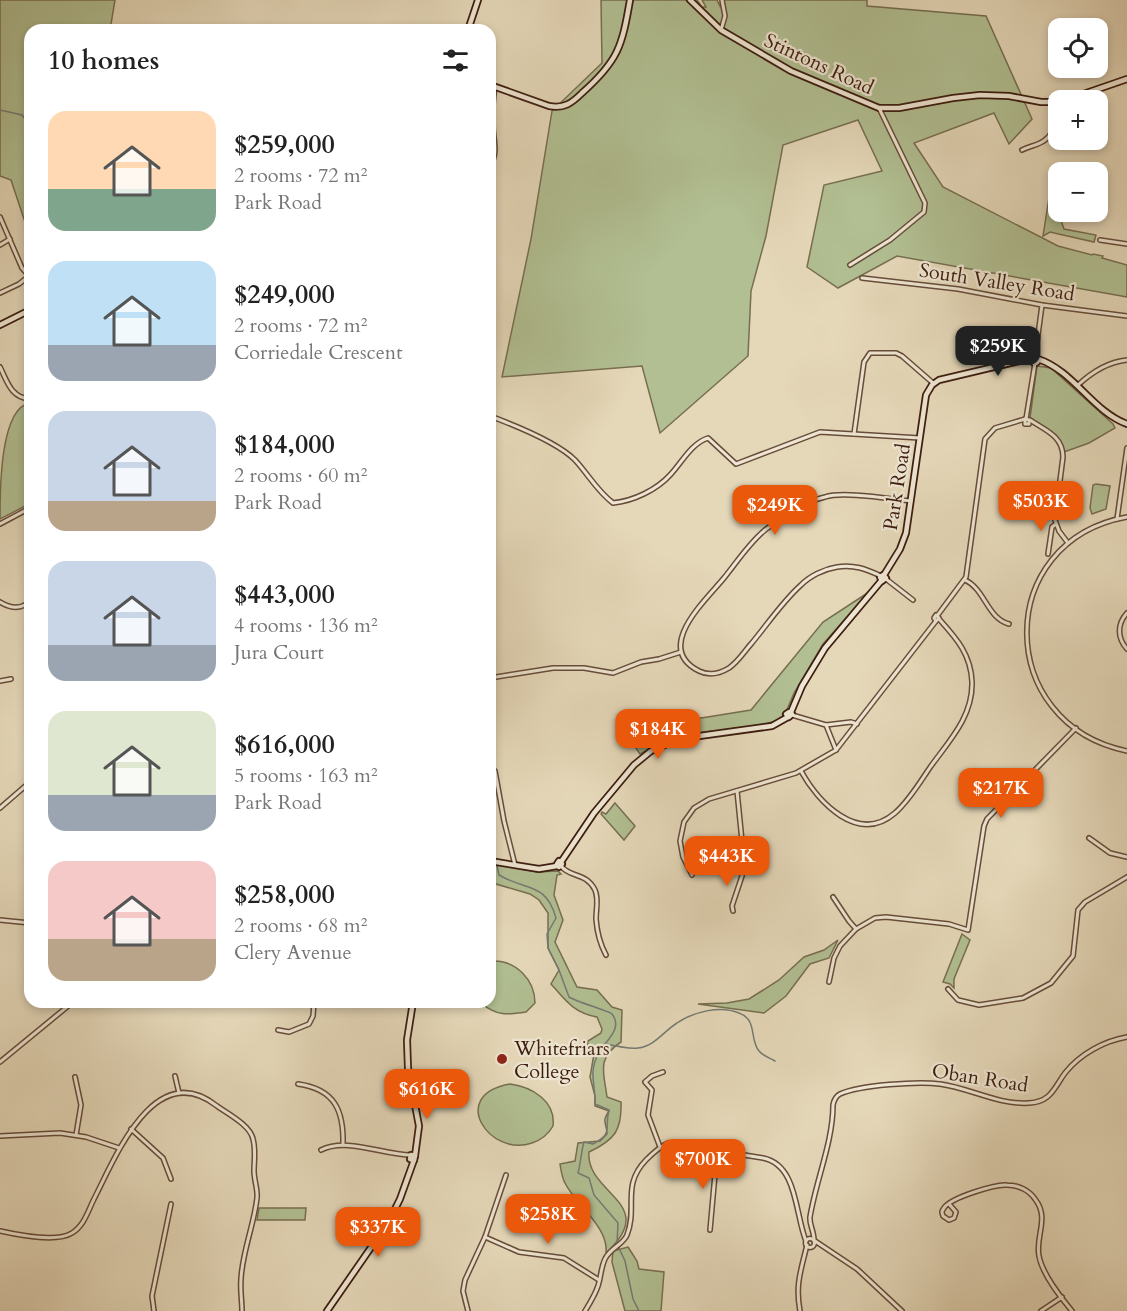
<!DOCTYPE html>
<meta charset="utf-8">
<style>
body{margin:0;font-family:Cardo,serif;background:#f6f6f6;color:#222;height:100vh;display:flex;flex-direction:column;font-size:22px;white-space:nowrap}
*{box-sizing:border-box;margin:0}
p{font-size:20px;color:#767676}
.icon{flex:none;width:33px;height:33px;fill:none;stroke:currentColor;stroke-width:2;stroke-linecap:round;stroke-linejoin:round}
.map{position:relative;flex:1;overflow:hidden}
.panel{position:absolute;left:24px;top:24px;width:472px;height:984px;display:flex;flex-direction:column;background:#fff;border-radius:18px;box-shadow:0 3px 9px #0003}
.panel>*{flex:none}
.buttons{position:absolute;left:1048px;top:18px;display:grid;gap:12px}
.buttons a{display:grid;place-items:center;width:60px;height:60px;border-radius:12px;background:#fff;box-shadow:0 3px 9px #0003;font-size:30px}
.price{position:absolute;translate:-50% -51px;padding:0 14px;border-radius:12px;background:#ea580c;color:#fff;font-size:20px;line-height:39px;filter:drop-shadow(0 2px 3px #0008)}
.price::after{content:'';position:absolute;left:50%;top:36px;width:18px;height:14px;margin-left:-9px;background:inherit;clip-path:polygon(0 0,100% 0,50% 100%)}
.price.selected{background:#222;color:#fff}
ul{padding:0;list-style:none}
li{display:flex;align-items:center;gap:18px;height:150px;padding:0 24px}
li span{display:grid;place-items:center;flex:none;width:168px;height:120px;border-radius:18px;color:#555}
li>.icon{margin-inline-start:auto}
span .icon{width:72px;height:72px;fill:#fffc;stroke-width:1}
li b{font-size:26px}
h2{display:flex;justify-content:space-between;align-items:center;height:72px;padding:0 24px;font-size:26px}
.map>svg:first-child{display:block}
.green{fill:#b1bf92;stroke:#776e51;stroke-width:1.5}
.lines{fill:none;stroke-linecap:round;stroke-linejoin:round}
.stream{stroke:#747a74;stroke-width:1.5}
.street-casing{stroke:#674c3a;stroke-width:6}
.secondary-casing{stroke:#3d1d10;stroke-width:8}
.street{stroke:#eee6d2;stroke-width:3}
.secondary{stroke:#eee6d2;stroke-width:4.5}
.poi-dot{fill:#8f2418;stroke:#eee6d2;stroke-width:2}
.labels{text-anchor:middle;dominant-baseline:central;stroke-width:4.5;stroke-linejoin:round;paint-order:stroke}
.street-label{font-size:20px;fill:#3d1d10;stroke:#eee6d2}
.poi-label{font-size:20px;fill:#3d1d10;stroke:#eee6d2;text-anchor:start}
</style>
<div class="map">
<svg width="1127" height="1311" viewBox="0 0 1127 1311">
<rect width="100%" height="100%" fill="#e5d8b9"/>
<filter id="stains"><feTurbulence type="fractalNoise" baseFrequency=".00333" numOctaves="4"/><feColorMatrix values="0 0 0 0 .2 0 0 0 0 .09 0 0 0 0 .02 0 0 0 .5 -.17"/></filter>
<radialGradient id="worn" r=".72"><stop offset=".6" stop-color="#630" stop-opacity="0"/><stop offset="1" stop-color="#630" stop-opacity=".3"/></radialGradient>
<g class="green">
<polygon points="0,0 115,0 110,30 30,30 30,237 11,180 0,176"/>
<polygon points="601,0 697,0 702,7 706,7 702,0 717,0 720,6 721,0 867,0 867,6 986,16 1032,119 1009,144 994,113 914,143 943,187 1058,246 1092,255 1093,254 1103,256 1102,258 1127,265 1127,297 897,256 838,288 807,267 824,185 882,171 858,120 783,145 766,236 751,291 748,356 660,433 642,366 502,377 531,239 552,111 602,63"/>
<polygon points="1052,179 1057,181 1057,209 1064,229 1096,235 1094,242 1050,232 1043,236"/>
<path d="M1037,366L1051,368L1113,424L1115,428L1089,443L1064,452C1060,432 1043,430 1030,418Z"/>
<path d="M30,403L29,504L0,519C0,489 0,408 30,403Z"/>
<polygon points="1096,484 1110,486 1106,509 1092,514 1090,508 1093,485"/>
<path d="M1070,485L1078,487L1081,491L1077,516L1071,519C1060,513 1062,493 1070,485Z"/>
<polygon points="869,592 823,644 794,693 786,712 779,720 761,725 682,735 667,739 640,754 634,745 645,733 664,724 751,710 823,622"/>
<polygon points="615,803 635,826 624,840 601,814 602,812 606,814"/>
<path d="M491,863L537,872L558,871L561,874L557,875L554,895L563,920L555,942L577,987L597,990L612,1007L622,1010L621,1042C596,1058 604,1073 607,1097L621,1102C622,1130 615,1140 589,1152C585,1194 661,1203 606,1253C609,1227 575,1204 565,1183C562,1178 561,1170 560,1164L575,1161L578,1143L600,1141L607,1134C607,1122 601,1123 609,1111L595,1106V1096L590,1077L594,1054L587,1049L588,1041L601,1033L602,1029L597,1017C574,1013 566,1001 551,984L559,970L548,948V913L539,900L530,894L496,884L491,875Z"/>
<polygon points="962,934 970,940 954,979 954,988 950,984 943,982"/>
<polygon points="838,940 829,958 810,964 786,996 764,1013 698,1004 727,1003 749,999 779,980 804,957 824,950"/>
<path d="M492,961C516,960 535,980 535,1003L526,1012C508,1015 496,1016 481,1003L490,1002Z"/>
<path d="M510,1084C532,1087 556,1101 553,1126C548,1135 541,1140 532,1143C490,1158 447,1095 510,1084Z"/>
<polygon points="259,1208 306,1208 305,1220 257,1220"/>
<polygon points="628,1247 637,1261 639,1269 664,1272 661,1311 625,1311 612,1262 613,1251"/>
</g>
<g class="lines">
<g class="stream">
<polyline points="0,110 22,115 30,125"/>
<path d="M490,853L495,856L499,875C526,891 546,882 556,918L547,934L548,948L559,970L569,997C577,1002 609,1011 612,1014C624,1029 604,1042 598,1054C588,1075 596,1084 595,1104L609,1110C604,1129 614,1133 593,1144L584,1142C581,1152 581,1162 578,1173L589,1178L594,1195L618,1223L617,1244L625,1261L633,1299L639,1311"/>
<path d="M606,1044C615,1046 629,1049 638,1048C655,1046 664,1031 677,1023C693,1012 720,1005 739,1013C758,1020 749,1039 759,1051C763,1056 770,1058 775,1061"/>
</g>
<g class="street-casing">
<g id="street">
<polyline points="721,30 725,16 722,0"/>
<path d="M1022,150C1030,146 1039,145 1045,140C1056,132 1057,115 1058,103"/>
<path d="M490,166C499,152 493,140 493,125C492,112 493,99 495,87"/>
<polyline points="0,217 22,268 30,277"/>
<polyline points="1100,240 1127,244"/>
<polyline points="0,245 10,239"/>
<polyline points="850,265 890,240 924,212 925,203 879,108"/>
<polyline points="862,278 958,289 1042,305 1127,316"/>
<polyline points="0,293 19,284 29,276"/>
<polyline points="1035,357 1042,305"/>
<path d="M0,367C7,381 11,398 30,399"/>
<path d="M1078,385C1092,372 1107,362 1127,360"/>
<path d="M490,416C514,425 558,443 575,460C588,474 597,491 613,503C633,501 657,490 671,474C682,462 692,443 708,438L736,464L820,432L920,438"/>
<polygon points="1025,419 1029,420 1029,424 1025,424"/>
<polyline points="1026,419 1035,363"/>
<path d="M1030,420C1045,430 1063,436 1063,457L1055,520L1059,531L1068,543"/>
<polyline points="854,434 864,362 870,353 896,353 902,356 933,383"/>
<path d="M1127,517C993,541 994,724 1127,751"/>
<polyline points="1117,519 1127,448"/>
<polyline points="0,524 30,508"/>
<polyline points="1048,554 1052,527 1056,524"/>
<path d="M881,576C866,569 853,564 837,567C824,569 810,576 801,585C782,602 767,625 751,644C744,652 738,662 729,668C719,674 709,676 699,671C653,648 705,601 724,578C737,562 749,543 765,530C783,517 803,502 825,497C843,491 890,499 911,501"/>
<polyline points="886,579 913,600"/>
<path d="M965,580C985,589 987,618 1009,624"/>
<path d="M0,602C10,608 21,610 30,601"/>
<path d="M1127,613C1117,624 1117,638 1127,649"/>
<polygon points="936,615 939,618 936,621 934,618"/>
<polyline points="937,616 966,577 985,439 995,428 1025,419"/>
<polyline points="490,678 553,668 584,668 613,673 641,662 659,659 681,652"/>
<polyline points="0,681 11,679"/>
<polyline points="792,715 826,725 851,722 857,724"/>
<polyline points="826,725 836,750"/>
<polyline points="490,766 495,771 504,821 515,865"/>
<path d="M801,771C818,802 858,845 895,813C909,801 920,782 931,766C950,740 973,716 972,682C971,654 956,638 939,619"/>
<polyline points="0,808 30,782"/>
<polyline points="1089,838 1110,853 1127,857"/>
<path d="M561,866C570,878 586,872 595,890C599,899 596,909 596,919C597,932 600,944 606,955"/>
<polyline points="692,875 683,857 680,841 684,822 694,808 709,799 796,773 836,750 936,621"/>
<polyline points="833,897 849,921 856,929"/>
<polyline points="733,911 732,906 742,876 744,861 737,791"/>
<polyline points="0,920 30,923"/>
<polyline points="829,982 834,958 840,946 856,929 875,918 886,917 949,924 968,930 984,826 987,819 1076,728"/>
<polyline points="948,989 958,1000 979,1005 1023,998 1051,983 1073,956 1078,910 1085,902 1127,877"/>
<polyline points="278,1030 289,1032 309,1024 313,1016 314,1002"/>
<polyline points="0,1062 73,1002"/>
<polyline points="175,1076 179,1093"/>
<polyline points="75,1077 81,1105 76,1135"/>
<path d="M298,1084C335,1089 344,1111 343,1145"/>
<polyline points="131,1129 163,1158 171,1179"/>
<polyline points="0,1136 60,1133 86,1137 119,1148"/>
<polyline points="660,1147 648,1115 652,1090 645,1082 652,1076 663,1072"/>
<path d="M321,1150C347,1137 383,1155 411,1155"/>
<path d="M949,1204L956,1212L954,1218L949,1220L943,1216C942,1212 941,1212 944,1208C950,1198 995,1184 1007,1185C1018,1185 1029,1190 1035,1199C1050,1218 1035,1236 1039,1256C1042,1273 1061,1298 1072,1311"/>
<polyline points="710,1230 717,1152"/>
<path d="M0,1231C18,1235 56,1243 72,1233C84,1226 88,1211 94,1199C116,1156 155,1057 217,1106C228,1114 250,1125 253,1139C256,1150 254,1161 254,1171C254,1180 258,1190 257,1198C254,1225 242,1253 241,1279C240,1290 242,1301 242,1311"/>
<polyline points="485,1237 519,1252 564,1258 599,1280"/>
<circle cx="810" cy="1243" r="4.5"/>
<path d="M814,1240C814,1231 809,1224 810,1217C816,1180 833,1142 833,1105C834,1100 836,1096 840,1094C860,1085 918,1081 940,1084C970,1088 998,1105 1029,1103C1051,1102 1054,1088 1065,1073C1080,1054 1104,1041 1127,1037"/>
<polyline points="815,1241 857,1269 902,1311"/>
<polyline points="154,1311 152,1296 171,1204"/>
<polyline points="468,1311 463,1291 465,1280 485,1237 506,1175"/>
<path d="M585,1311C590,1303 595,1295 598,1286C601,1277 601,1267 605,1259C610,1248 623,1245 627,1235C638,1207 621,1186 646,1160C653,1153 659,1147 668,1143L763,1158C798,1165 795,1215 806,1241"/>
<path d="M800,1311C795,1285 801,1270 807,1245"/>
<polyline points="1041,1311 1062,1297"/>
</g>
</g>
<g class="secondary-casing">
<g id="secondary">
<polyline points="690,0 721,30 791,71 879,108 899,108 953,98 980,95 1009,96 1041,102 1059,102"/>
<polyline points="468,30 478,0"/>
<path d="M490,85L549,106C564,109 572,103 582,93C618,61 622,47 630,0"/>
<polyline points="1066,100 1127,79"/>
<polyline points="0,325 30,310"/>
<circle cx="1035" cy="360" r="3"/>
<path d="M1038,359C1074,371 1092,411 1127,424"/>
<polygon points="883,575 886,578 882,581 880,577"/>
<polyline points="884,575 900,549 906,533 926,395 932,385 939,380 1032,358"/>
<polygon points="789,712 792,714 789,717 786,714"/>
<polyline points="791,712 802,686 825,648 882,580"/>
<polyline points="490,861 539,869 557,866"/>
<polygon points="559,861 562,864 559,867 557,864"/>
<polyline points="561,862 594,813 634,765 651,751 671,742 685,738 772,726 788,717"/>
<polyline points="413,1002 407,1040 408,1068 419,1126 415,1156"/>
<polygon points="411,1155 415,1156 414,1160 410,1159"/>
<polyline points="327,1311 388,1223 400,1199 414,1160"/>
</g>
</g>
<use href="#street" class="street"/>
<use href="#secondary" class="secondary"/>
</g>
<circle class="poi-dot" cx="502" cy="1059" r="6"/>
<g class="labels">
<g class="street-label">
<text transform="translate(819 64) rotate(25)">Stintons Road</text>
<text transform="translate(997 282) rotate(9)">South Valley Road</text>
<text transform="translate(897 487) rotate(-81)">Park Road</text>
<text transform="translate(980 1078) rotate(9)">Oban Road</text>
</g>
<g class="poi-label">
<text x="514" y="1048">Whitefriars<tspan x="514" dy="23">College</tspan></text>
</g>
</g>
<rect width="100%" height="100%" filter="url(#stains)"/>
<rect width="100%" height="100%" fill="url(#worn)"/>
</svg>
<div class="buttons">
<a><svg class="icon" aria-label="locate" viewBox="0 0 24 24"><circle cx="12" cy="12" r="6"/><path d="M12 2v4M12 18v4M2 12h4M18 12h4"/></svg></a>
<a>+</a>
<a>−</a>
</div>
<b class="price selected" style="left:998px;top:377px">$259K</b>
<b class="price" style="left:1041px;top:532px">$503K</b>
<b class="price" style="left:775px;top:536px">$249K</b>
<b class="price" style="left:658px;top:760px">$184K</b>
<b class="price" style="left:1001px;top:819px">$217K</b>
<b class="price" style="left:727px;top:887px">$443K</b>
<b class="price" style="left:427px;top:1120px">$616K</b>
<b class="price" style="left:703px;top:1190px">$700K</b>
<b class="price" style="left:548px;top:1245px">$258K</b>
<b class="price" style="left:378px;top:1258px">$337K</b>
<section class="panel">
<h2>10 homes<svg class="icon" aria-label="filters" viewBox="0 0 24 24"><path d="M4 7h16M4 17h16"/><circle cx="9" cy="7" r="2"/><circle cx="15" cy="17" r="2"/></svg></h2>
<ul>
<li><span style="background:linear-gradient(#ffd9b3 65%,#7fa58c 0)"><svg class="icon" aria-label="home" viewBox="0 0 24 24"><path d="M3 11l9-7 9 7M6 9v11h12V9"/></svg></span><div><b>$259,000</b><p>2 rooms · 72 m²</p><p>Park Road</p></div></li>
<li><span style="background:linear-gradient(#bfe0f5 70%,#9aa5b1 0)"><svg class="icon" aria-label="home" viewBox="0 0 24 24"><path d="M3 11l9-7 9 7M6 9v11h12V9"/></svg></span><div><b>$249,000</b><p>2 rooms · 72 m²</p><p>Corriedale Crescent</p></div></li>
<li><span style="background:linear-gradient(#c9d6e8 75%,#b9a48a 0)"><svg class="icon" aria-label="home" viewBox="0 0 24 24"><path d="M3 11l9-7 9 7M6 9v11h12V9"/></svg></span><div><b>$184,000</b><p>2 rooms · 60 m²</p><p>Park Road</p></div></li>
<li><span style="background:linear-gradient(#c9d6e8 70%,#9aa5b1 0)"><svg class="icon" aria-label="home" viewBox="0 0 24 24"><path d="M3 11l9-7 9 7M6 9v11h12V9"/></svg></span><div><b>$443,000</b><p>4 rooms · 136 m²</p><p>Jura Court</p></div></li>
<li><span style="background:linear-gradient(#dfe7d0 70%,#9aa5b1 0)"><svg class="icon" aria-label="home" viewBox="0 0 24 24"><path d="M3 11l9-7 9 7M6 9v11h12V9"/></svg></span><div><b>$616,000</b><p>5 rooms · 163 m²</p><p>Park Road</p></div></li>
<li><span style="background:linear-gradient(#f6c9c9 65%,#b9a48a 0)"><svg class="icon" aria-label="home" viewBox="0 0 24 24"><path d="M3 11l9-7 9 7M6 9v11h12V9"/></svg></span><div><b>$258,000</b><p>2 rooms · 68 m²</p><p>Clery Avenue</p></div></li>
</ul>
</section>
</div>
